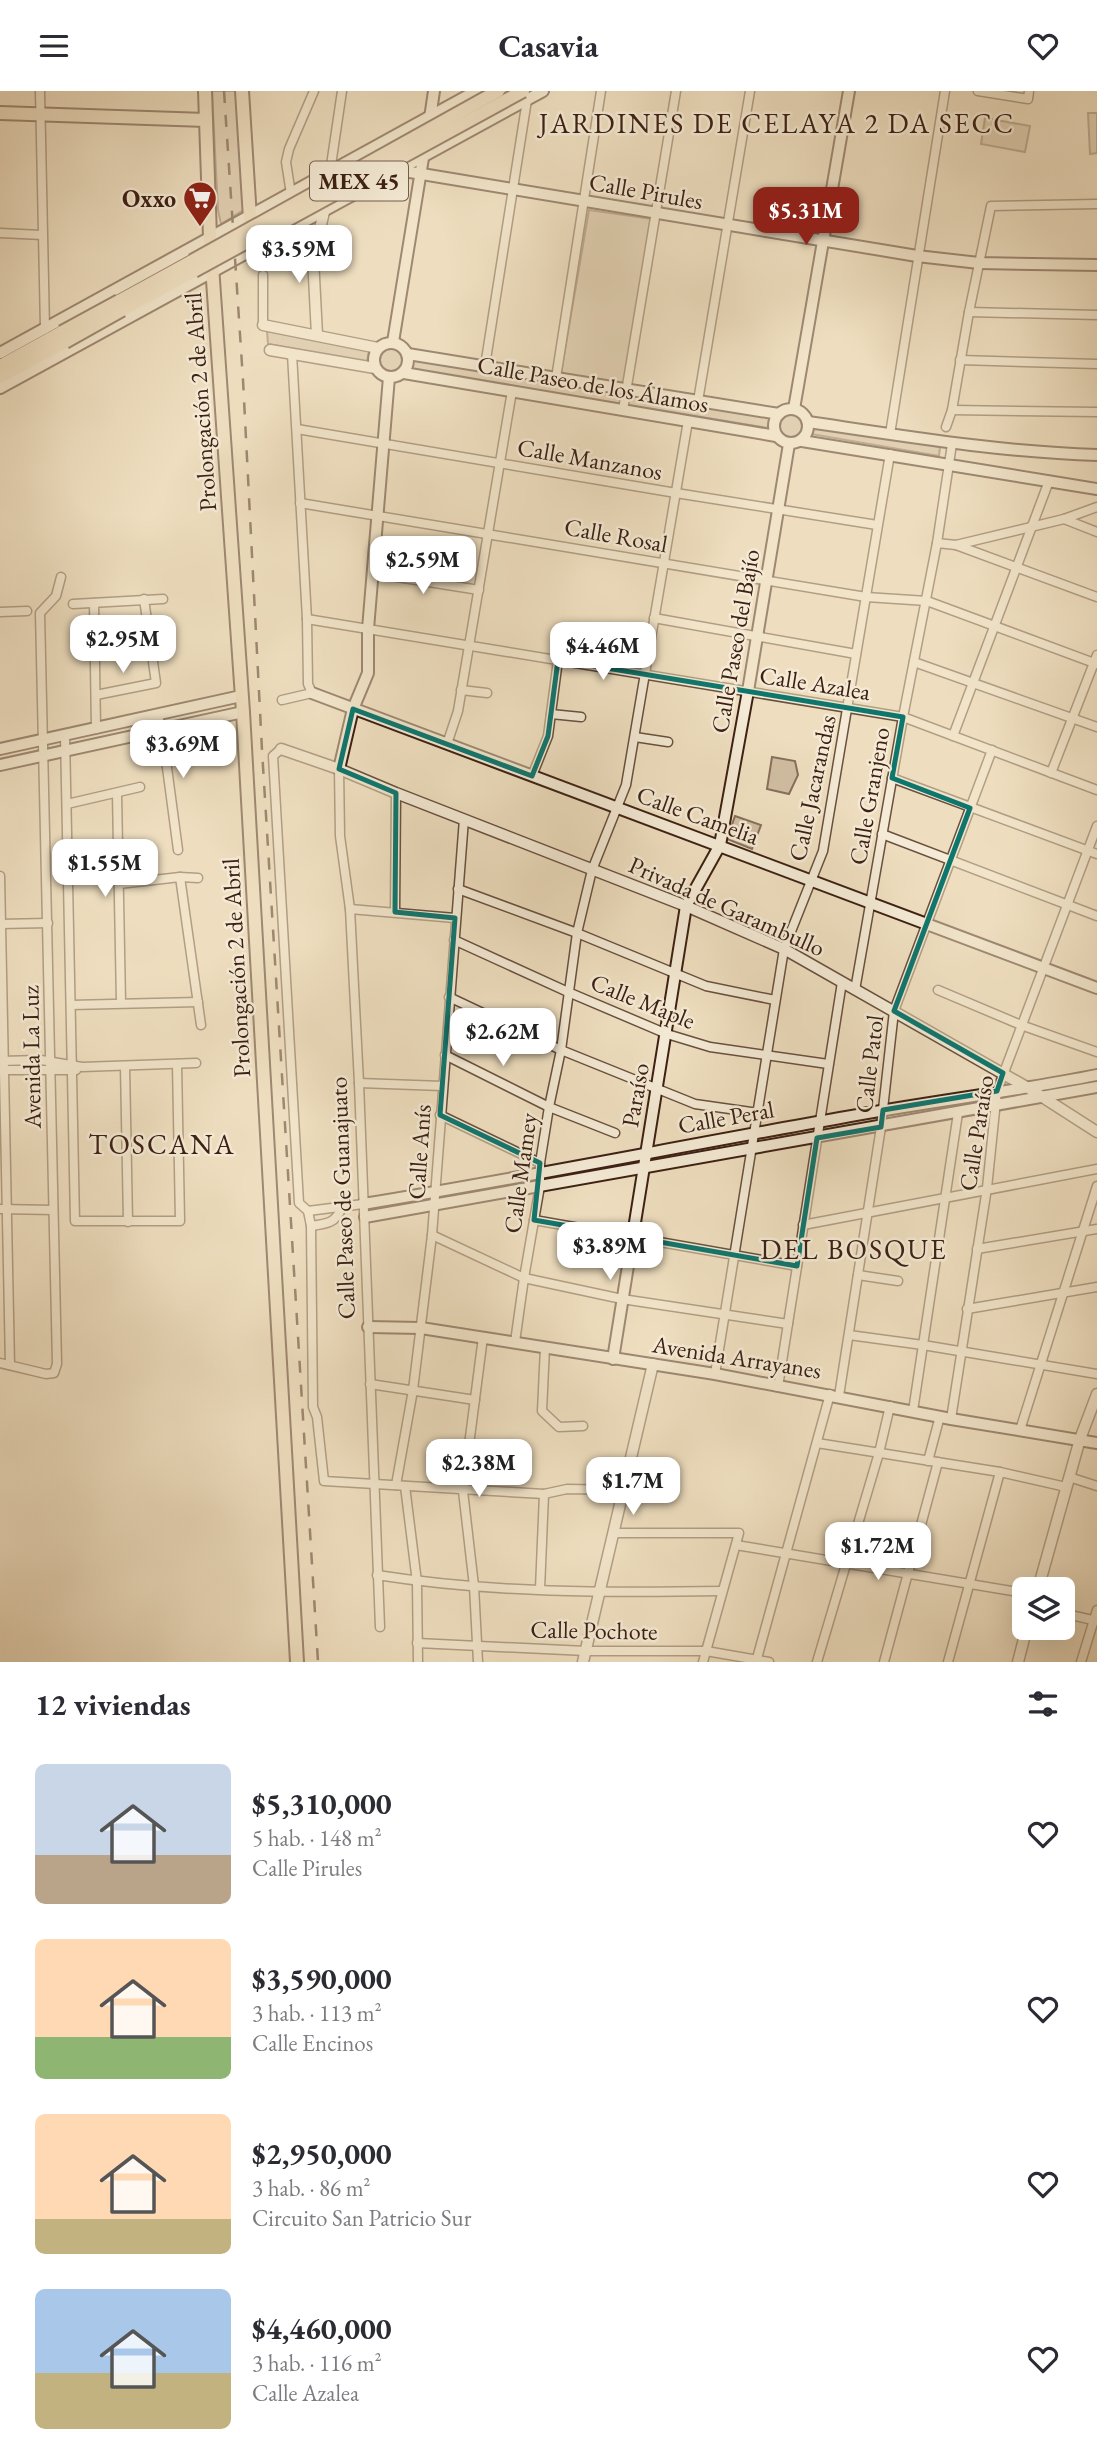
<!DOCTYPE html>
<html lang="es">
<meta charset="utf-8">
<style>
body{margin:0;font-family:"EB Garamond",serif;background:#f2f2f3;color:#2b2b33;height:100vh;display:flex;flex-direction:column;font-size:26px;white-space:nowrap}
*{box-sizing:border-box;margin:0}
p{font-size:23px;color:#7c7c81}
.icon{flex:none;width:38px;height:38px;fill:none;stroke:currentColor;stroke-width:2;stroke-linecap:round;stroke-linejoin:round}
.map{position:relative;height:1571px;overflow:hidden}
.drawer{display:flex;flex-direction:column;background:#fff;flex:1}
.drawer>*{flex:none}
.buttons{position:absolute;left:1012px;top:1486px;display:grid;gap:14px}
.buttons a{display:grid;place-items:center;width:63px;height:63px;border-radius:10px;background:#fff;box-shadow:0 7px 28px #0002;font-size:35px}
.price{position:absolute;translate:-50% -60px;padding:0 16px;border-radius:14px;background:#fff;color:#222;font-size:23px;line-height:46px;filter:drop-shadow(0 2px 4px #0008)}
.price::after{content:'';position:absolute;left:50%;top:42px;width:21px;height:16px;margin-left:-10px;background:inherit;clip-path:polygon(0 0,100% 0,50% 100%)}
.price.active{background:#8f2418;color:#fff}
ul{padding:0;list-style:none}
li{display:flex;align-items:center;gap:21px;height:175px;padding:0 35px}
li span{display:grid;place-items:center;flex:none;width:196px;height:140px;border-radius:10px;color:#555}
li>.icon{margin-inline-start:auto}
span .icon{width:84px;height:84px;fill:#fffc;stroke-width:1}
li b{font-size:30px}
h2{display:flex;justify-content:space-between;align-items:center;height:84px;padding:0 35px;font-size:30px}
header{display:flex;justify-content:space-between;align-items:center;height:91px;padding:0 35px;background:#fff;font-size:32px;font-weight:700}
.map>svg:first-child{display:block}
.green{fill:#d0bea2;stroke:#866f5b;stroke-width:2}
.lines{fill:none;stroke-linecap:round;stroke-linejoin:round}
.minor-casing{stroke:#69503f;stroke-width:11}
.tertiary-casing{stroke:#69503f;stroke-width:13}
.secondary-casing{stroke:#3d2014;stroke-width:14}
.primary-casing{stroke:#3d2014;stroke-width:16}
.minor{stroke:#f4ead5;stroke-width:8}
.tertiary{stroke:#f4ead5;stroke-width:10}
.secondary{stroke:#f4ead5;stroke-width:10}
.primary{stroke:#eedebf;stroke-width:12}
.rail{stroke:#3d2014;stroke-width:2.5;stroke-dasharray:12 12;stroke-linecap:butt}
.primary-bridge-casing{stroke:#3d2014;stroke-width:16;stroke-linecap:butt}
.primary-bridge{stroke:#eedebf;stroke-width:12}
.marked{fill:none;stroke:#0f766e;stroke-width:5;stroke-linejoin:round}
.labels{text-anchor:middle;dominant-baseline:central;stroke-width:5;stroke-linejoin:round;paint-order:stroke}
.shield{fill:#f4ead5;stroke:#745d4e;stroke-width:2}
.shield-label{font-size:23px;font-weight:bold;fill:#3d2014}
.street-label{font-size:24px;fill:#3d2014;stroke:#f4ead5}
.poi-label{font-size:24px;font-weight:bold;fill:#3d2014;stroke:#f4ead5;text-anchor:end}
.quarter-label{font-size:28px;letter-spacing:2px;fill:#3d2014;stroke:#f4ead5}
</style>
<header><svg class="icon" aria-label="menu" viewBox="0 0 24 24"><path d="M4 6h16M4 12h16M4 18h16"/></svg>Casavia<svg class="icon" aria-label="heart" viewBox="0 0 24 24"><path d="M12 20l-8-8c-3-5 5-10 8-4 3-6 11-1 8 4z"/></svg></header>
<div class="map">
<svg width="1097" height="1571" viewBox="0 0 1097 1571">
<rect width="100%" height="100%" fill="#eedebf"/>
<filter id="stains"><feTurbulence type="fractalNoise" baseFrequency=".00286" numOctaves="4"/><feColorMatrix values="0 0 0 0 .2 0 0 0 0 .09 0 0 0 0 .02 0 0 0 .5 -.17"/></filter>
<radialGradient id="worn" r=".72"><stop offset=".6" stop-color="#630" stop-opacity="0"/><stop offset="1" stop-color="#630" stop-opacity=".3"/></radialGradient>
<g class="green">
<polygon points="212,0 238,0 245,118 221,133 218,119"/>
<polygon points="1088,22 1097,22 1097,62 1090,63"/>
<polygon points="985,27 1030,35 1025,61 981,53"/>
<polygon points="589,119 652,128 624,293 561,282"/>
<polygon points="267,240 369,260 367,271 268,253"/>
<circle cx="391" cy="270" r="13"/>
<polygon points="411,267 770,324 768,337 409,279 412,273"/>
<circle cx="790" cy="335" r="12"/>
<polygon points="812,335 940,356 939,365 811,343"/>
<polygon points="772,666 795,670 798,684 789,703 767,698"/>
<polygon points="735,725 761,734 752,758 727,748"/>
</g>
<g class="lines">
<g class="minor-casing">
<g id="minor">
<polyline points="40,0 45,238"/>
<polyline points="978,0 1028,8 1029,0"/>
<polyline points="330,81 342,0"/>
<polyline points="291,103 286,71 289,58 314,0"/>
<polyline points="0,142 42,144"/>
<polyline points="263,184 263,234"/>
<polyline points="969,221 1097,224"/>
<polyline points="960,269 1097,273"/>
<polyline points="485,275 527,9"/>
<polyline points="556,287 601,0"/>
<polyline points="698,310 750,0"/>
<polyline points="623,319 676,0"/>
<polyline points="952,319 1097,321"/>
<polyline points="946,336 952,319 969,221 991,115 1097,113"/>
<polyline points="297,338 676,402 877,434"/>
<polyline points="890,343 945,0"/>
<polyline points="300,412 866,506 927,510 1097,573"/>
<polyline points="1064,428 1097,441"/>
<polyline points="937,452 956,454 1064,428 1097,416"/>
<polyline points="956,454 1097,506"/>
<polyline points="372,482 479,499"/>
<polyline points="94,512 96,638"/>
<polyline points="73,513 163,508"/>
<polyline points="0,521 27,520"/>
<polyline points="654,527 856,563"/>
<polyline points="307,528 903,626 1097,699"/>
<polyline points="914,571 1097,636"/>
<polyline points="461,599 487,602"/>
<polyline points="96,604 156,592 144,508"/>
<polyline points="282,609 312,602 308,593 307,528 292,263"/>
<polyline points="551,623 581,626"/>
<polyline points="158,625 162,639 178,759"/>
<polyline points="65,645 75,1130 180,1130 177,973"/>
<polyline points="953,645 1049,390"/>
<polyline points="635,646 668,651"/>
<polyline points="447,653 458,620 512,300"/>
<polyline points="281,658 273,665 299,1112 308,1120 311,1135 313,1316 317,1326 324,1390 544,1403 567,1398 624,1399"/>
<polyline points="339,678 340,745 350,818 359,992 380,1536"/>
<polyline points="1051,682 1097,564"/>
<polyline points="532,685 548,645 558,569"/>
<polyline points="892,687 1097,763"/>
<polyline points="117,703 121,912"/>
<polyline points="67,713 140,696"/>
<polyline points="882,743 1097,825"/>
<polyline points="0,785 10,1274"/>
<polyline points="180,786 201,934"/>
<polyline points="119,793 180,786 198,787"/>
<polyline points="458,798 577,842 706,895 775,909"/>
<polyline points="350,818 455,827"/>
<polyline points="395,821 396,702"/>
<polyline points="0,833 48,832"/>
<polyline points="454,849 568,901 667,943 710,956 828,973"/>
<polyline points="855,899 903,626 937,452 952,353"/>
<polyline points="938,899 1021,934 1097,961"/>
<polyline points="449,906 561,959 695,1013 758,1022"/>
<polyline points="71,914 198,911"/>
<polyline points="445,964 549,1016 615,1042"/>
<polyline points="0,970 41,969 82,976 196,972"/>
<polyline points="125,975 128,1131"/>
<polyline points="2,979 76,979"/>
<polyline points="359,992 442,995"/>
<polyline points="440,1024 540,1072"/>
<polyline points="0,1118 53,1119"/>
<polyline points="308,1120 363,1113"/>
<polyline points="534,1129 797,1175"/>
<polyline points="803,1134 1097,1078"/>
<path d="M311,1135C327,1133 336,1132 342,1116"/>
<polyline points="432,1144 524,1187 622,1208 788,1233"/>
<polyline points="977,1158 1097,1138"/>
<polyline points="858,1184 898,1190"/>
<polyline points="967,1218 1097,1196"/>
<polyline points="849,1244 923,1254 1097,1283"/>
<polyline points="515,1251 524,1187 540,1095 540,1072 549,1016 561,959 577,842 592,779 626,694 688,330"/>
<polyline points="545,1256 542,1320 559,1336 583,1335"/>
<polyline points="0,1272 46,1283 54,1282 57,1273 40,522 56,505 61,486"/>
<polyline points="715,1283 784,858 823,760 890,363"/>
<polyline points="370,1293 475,1309"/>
<polyline points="778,1296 842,891"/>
<polyline points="839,1305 881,1036 894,920 992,659"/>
<polyline points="913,1320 958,1022"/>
<polyline points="951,1328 987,1097 997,1000 1097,735"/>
<polyline points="1020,1339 1097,1095"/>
<polyline points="817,1352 1000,1381 1066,1396"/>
<polyline points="928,1370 940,1325"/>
<polyline points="1069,1386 1097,1395"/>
<polyline points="396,1394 413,1299 432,1144 464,728"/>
<polyline points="405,1395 417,1491 418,1571"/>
<polyline points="614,1442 739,1442 703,1571"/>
<polyline points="736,1454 1024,1502"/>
<path d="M377,1484C491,1502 608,1502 722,1500"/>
<polyline points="540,1498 544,1403"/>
<polyline points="1062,1522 1097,1530"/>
<polyline points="417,1552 586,1560 706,1560 769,1571"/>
<polyline points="478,1571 474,1495 463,1400 483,1246"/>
<polyline points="756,1571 830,1303"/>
<polyline points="817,1571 879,1362 890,1315"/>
<polyline points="884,1571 938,1371"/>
<polyline points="948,1571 1000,1381"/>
<polyline points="1081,1571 1097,1519"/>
</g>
</g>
<g class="tertiary-casing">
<g id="tertiary">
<polyline points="263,234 378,257"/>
<polyline points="317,244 313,167 324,121"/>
<polyline points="270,259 375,277"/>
<polyline points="281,658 339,678 396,702 686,815 784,858 1030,998 1097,1041"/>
<polyline points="1038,1498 1080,1348 1097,1303"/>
<polyline points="583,1571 653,1273"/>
<polyline points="1018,1571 1027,1536"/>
</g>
</g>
<g class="secondary-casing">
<g id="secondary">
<polyline points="430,27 434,0"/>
<polyline points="398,79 917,165 979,172 1097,174"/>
<polyline points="393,251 424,61"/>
<circle cx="391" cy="269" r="17"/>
<polyline points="0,262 476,0"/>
<polyline points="408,263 779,323"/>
<polyline points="404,282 776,345"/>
<polyline points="0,297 543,0"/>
<circle cx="791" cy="335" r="17"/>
<polyline points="794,318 849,0"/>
<path d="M808,331C904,345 1000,361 1097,364"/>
<polyline points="802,350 1097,398"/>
<polyline points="312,602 1097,897"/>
<polyline points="0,658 241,605"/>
<polyline points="0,674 243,621"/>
<polyline points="339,678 353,618 368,582 368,538 389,286"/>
<path d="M363,1113C523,1087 681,1055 840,1027C925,1011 1012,1001 1097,984"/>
<polyline points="365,1126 1097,996"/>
<polyline points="368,1236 421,1237 715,1283 951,1328 1097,1352"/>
<polyline points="613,1268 686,815 720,754 748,600 789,353"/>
</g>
</g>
<g class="primary-casing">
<g id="primary">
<polyline points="205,0 210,146 243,621 297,1571"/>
<polyline points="242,0 252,159"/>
<polyline points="0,22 206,29"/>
<polyline points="119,210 192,170"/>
<polyline points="122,219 194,180"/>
<polyline points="0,275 62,241"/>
<polyline points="0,286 65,251"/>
</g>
</g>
<use href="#minor" class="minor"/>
<use href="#tertiary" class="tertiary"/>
<use href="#secondary" class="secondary"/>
<use href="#primary" class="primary"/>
<polyline class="rail" points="224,0 243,289 262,659 318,1571"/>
<g class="primary-bridge-casing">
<g id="primary-bridge">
<polyline points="192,170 498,0"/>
<polyline points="194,180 523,0"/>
<polyline points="62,241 119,210"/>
<polyline points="65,251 122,219"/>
</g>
</g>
<use href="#primary-bridge" class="primary-bridge"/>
</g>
<path d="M0 0H1097V1571H0ZM558,569L903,626L892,687L970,717L894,920L1003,982L997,1000L883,1019L881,1036L817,1047L797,1175L534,1129L540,1072L440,1024L455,827L395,821L396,702L339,678L353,618L532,685L548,645Z" fill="#eedebf" fill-opacity=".55" fill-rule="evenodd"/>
<path class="marked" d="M558,569L903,626L892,687L970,717L894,920L1003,982L997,1000L883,1019L881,1036L817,1047L797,1175L534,1129L540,1072L440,1024L455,827L395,821L396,702L339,678L353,618L532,685L548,645Z"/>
<defs>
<g id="supermarket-pin" transform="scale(1.75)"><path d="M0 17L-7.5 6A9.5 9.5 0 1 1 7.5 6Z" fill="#8f2418" stroke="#f4ead5"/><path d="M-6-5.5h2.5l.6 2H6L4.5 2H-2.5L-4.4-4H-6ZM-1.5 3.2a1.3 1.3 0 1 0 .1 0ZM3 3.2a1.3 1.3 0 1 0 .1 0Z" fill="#fff"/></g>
</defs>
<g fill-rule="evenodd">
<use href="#supermarket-pin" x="200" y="107"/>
</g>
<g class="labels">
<rect class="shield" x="310" y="70.5" width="98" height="39" rx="5"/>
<g class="shield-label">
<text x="359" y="90">MEX 45</text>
</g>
<g class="street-label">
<text transform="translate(646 100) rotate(10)">Calle Pirules</text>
<text transform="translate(593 293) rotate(10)">Calle Paseo de los Álamos</text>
<text transform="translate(200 311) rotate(-94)">Prolongación 2 de Abril</text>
<text transform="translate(590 368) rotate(10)">Calle Manzanos</text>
<text transform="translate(616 444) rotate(10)">Calle Rosal</text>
<text transform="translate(735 550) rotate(-80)">Calle Paseo del Bajío</text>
<text transform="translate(815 592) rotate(9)">Calle Azalea</text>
<text transform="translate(812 697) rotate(-78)">Calle Jacarandas</text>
<text transform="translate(869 705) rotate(-80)">Calle Granjeno</text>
<text transform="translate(698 724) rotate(20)">Calle Camelia</text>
<text transform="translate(727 815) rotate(24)">Privada de Garambullo</text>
<text transform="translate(236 877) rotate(-93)">Prolongación 2 de Abril</text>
<text transform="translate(643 910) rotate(22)">Calle Maple</text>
<text transform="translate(31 966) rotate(-91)">Avenida La Luz</text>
<text transform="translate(869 973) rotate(-83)">Calle Patol</text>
<text transform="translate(635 1004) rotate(-80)">Paraíso</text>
<text transform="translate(726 1026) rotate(-10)">Calle Peral</text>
<text transform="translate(976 1042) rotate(-81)">Calle Paraíso</text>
<text transform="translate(419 1061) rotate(-86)">Calle Anís</text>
<text transform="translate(520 1082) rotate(-82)">Calle Mamey</text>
<text transform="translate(342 1107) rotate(-92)">Calle Paseo de Guanajuato</text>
<text transform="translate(737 1266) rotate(9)">Avenida Arrayanes</text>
<text transform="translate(594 1539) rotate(1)">Calle Pochote</text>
</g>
<g class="poi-label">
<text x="176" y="107">Oxxo</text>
</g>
<g class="quarter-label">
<text x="777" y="32">JARDINES DE CELAYA 2 DA SECC</text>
<text x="162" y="1053">TOSCANA</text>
<text x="854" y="1158">DEL BOSQUE</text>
</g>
</g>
<rect width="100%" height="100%" filter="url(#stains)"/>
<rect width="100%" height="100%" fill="url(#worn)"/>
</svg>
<div class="buttons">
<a><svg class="icon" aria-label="layers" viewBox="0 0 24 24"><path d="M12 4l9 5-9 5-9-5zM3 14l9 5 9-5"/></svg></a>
</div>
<b class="price active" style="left:806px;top:156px">$5.31M</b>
<b class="price" style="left:299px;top:194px">$3.59M</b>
<b class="price" style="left:423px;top:505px">$2.59M</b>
<b class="price" style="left:123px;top:584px">$2.95M</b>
<b class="price" style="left:603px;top:591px">$4.46M</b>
<b class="price" style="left:183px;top:689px">$3.69M</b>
<b class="price" style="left:105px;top:808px">$1.55M</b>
<b class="price" style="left:503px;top:977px">$2.62M</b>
<b class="price" style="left:610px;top:1191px">$3.89M</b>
<b class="price" style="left:479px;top:1408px">$2.38M</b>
<b class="price" style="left:633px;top:1426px">$1.7M</b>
<b class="price" style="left:878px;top:1491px">$1.72M</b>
</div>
<section class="drawer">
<h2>12 viviendas<svg class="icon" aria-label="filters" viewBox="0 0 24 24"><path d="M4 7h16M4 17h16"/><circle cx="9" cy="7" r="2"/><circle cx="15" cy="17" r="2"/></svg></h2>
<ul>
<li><span style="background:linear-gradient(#c9d6e8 65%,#b9a48a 0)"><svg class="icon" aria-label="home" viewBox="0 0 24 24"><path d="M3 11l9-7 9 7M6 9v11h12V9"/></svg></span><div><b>$5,310,000</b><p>5 hab. · 148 m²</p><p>Calle Pirules</p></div><svg class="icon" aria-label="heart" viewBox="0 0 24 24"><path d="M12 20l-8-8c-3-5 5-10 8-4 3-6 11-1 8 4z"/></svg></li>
<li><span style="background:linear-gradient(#ffd9b3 70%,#8fb573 0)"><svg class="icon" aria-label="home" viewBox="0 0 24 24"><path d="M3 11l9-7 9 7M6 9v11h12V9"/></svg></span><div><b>$3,590,000</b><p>3 hab. · 113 m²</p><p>Calle Encinos</p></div><svg class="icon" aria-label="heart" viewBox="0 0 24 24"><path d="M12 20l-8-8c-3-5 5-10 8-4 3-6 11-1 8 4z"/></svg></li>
<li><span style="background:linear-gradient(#ffd9b3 75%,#c2b280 0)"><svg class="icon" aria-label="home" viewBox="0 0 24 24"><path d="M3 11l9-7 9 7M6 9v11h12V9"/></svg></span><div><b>$2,950,000</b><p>3 hab. · 86 m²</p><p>Circuito San Patricio Sur</p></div><svg class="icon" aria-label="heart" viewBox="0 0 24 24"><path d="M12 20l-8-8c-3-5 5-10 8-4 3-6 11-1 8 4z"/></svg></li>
<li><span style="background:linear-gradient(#a9c7e8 60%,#c2b280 0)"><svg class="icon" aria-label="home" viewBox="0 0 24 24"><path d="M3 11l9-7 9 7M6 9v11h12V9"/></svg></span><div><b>$4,460,000</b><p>3 hab. · 116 m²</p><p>Calle Azalea</p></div><svg class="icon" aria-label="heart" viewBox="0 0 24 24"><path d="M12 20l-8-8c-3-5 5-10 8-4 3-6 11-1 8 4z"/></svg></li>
</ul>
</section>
